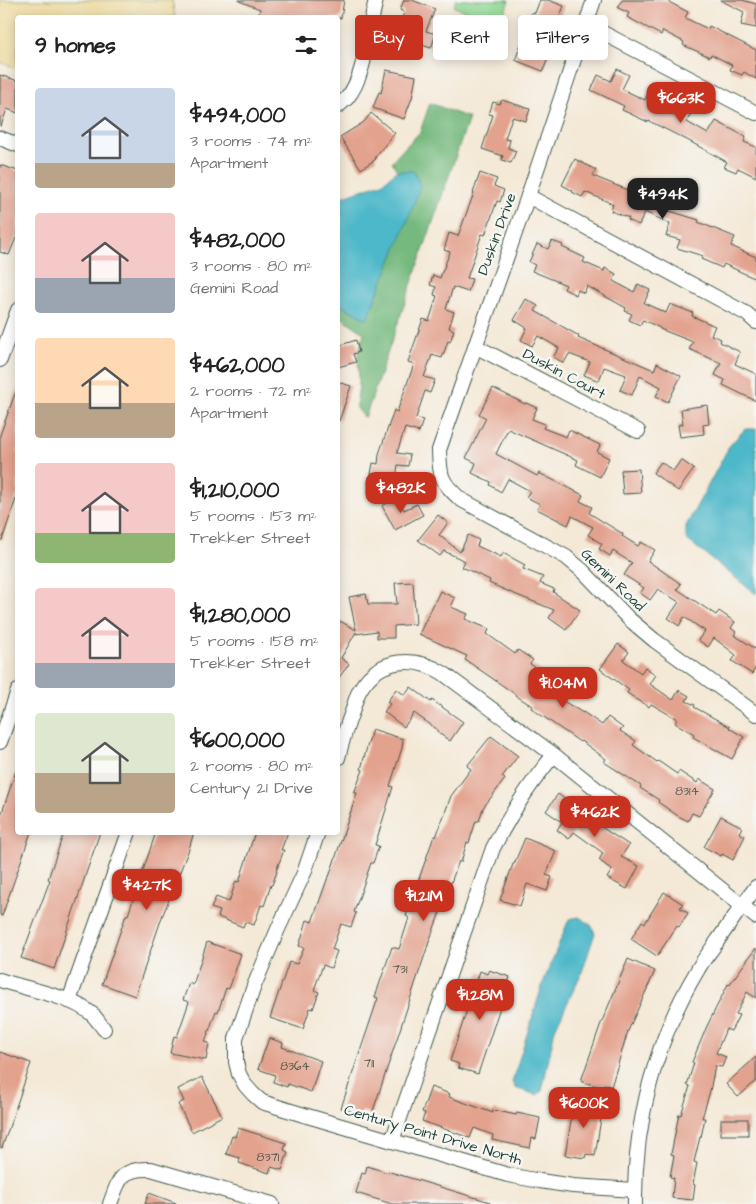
<!DOCTYPE html>
<meta charset="utf-8">
<style>
body{margin:0;font-family:"Architects Daughter",sans-serif;background:#f2f2f2;color:#222;height:100vh;display:flex;flex-direction:column;font-size:19px;white-space:nowrap}
*{box-sizing:border-box;margin:0}
p{font-size:16px;color:#767676}
.icon{flex:none;width:28px;height:28px;fill:none;stroke:currentColor;stroke-width:2;stroke-linecap:round;stroke-linejoin:round}
.map{position:relative;flex:1;overflow:hidden}
.drawer{position:absolute;left:15px;top:15px;width:325px;height:820px;display:flex;flex-direction:column;background:#fff;border-radius:5px;box-shadow:0 2px 12px #0003}
.drawer>*{flex:none}
.hud{position:absolute;left:355px;top:15px;width:325px;height:45px;display:flex;gap:10px}
.price{position:absolute;translate:-50% -42px;padding:0 11px;border-radius:10px;background:#c8321e;color:#fff;font-size:16px;line-height:32px;filter:drop-shadow(0 1px 2px #0008)}
.price::after{content:'';position:absolute;left:50%;top:30px;width:15px;height:11px;margin-left:-8px;background:inherit;clip-path:polygon(0 0,100% 0,50% 100%)}
.price.selected{background:#222;color:#fff}
ul{padding:0;list-style:none}
li{display:flex;align-items:center;gap:15px;height:125px;padding:0 20px}
li span{display:grid;place-items:center;flex:none;width:140px;height:100px;border-radius:5px;color:#555}
li>.icon{margin-inline-start:auto}
span .icon{width:60px;height:60px;fill:#fffc;stroke-width:1}
li b{font-size:21px}
h2{display:flex;justify-content:space-between;align-items:center;height:60px;padding:0 20px;font-size:21px}
.tag{padding:0 18px;border-radius:5px;background:#fff;box-shadow:0 2px 12px #0003;font-size:18px;line-height:45px}
.tag.selected{background:#c8321e;color:#fff}
.map>svg:first-child{display:block}
.green{fill:#90d995;stroke:#588b64}
.forest{fill:#74b97e;stroke:#4a7b59}
.sand{fill:#eeda9e;stroke:#868c69}
.water{fill:#4db8c9;stroke:#367a7e}
.building{fill:#e3a28e}
.lines{fill:none;stroke-linecap:round;stroke-linejoin:round}
.minor-casing{stroke:#3f574c;stroke-width:16}
.minor{stroke:#fff;stroke-width:14}
.labels{text-anchor:middle;dominant-baseline:central;stroke-width:5;stroke-linejoin:round;paint-order:stroke}
.number-label{font-size:12px;fill:#50564a}
.street-label{font-size:15px;fill:#1f3d34;stroke:#f6f6f2}
</style>
<div class="map">
<svg width="756" height="1204" viewBox="0 0 756 1204">
<rect width="100%" height="100%" fill="#f6f6f2"/>
<filter id="ink" filterUnits="userSpaceOnUse"><feTurbulence type="fractalNoise" baseFrequency=".02" numOctaves="2"/><feDisplacementMap in="SourceGraphic" scale="10" xChannelSelector="R" yChannelSelector="G"/><feConvolveMatrix kernelMatrix="1 2 1 2 8 2 1 2 1" color-interpolation-filters="sRGB"/></filter>
<filter id="wash" filterUnits="userSpaceOnUse"><feTurbulence type="fractalNoise" baseFrequency=".0096" numOctaves="4" result="noise"/><feDisplacementMap in="SourceGraphic" scale="20" xChannelSelector="R" yChannelSelector="G"/><feGaussianBlur stdDeviation="1.12" result="paint"/><feColorMatrix in="noise" values="0 0 0 0 0 0 0 0 0 0 0 0 0 0 0 0 0 1.4 0 .05"/><feComposite in="paint" operator="in"/></filter>
<g filter="url(#wash)">
<rect width="100%" height="100%" fill="#f4e9d7"/>
<polygon class="green" points="456,0 509,0 501,23 454,7"/>
<polygon class="forest" points="430,103 469,118 365,418 356,407 359,385 358,355 364,333 338,315 338,304 367,319 414,172 397,171 392,161 420,132"/>
<polygon class="sand" points="0,0 172,0 175,17 18,18 17,68 0,62"/>
<g class="water">
<polygon points="397,171 414,171 420,186 411,212 367,319 338,304 338,198 382,183"/>
<polygon points="745,429 756,429 756,594 686,539 686,526 730,445"/>
<polygon points="579,917 591,925 595,933 582,972 555,1029 542,1091 537,1095 515,1088 512,1082 543,983 569,919"/>
</g>
<g id="blocks">
<g class="building">
<polygon points="239,0 344,0 341,18 268,18 259,14 260,9 239,1"/>
<polygon points="404,0 412,0 435,9 426,31 436,34 431,48 396,37 404,12 400,10"/>
<polygon points="540,0 548,0 564,6 550,41 554,43 543,71 515,60 529,24 527,23 532,12 535,13"/>
<polygon points="622,0 665,0 688,12 685,18 708,29 709,26 756,50 756,79 744,72 742,75 730,70 732,65 711,54 710,57 683,45 684,42 663,31 661,35 627,17 629,13 618,8"/>
<polygon points="720,0 742,0 756,4 756,28 741,25 744,12"/>
<polygon points="617,69 629,75 622,89 645,100 651,87 662,93 656,106 677,116 682,104 693,109 687,122 708,134 716,121 746,137 744,142 756,147 756,177 738,168 736,172 724,167 727,162 689,141 649,121 648,122 622,110 624,106 591,90 598,75 611,81"/>
<polygon points="386,70 416,76 412,98 404,119 373,108 379,92 381,93"/>
<polygon points="0,75 18,81 18,113 7,109 1,126 0,126"/>
<polygon points="502,100 530,109 526,121 512,117 505,139 510,140 508,148 516,151 511,163 502,160 503,156 482,149 493,115 489,114 493,102 500,104"/>
<polygon points="371,113 395,133 375,157 376,159 361,169 340,137 364,122"/>
<polygon points="575,159 596,170 593,176 640,195 641,193 647,196 651,188 664,194 661,202 666,204 663,209 699,220 698,222 735,237 731,246 756,257 756,279 724,264 722,268 701,259 703,256 677,248 680,240 666,236 670,224 645,212 639,225 628,220 629,218 611,211 613,204 585,192 582,197 572,192 573,191 562,185"/>
<polygon points="0,165 18,171 18,233 9,255 0,252"/>
<polygon points="480,173 497,179 494,186 504,190 500,202 497,201 485,235 482,234 467,278 472,279 468,292 453,287 446,309 454,312 449,328 454,330 450,342 448,341 442,358 432,355 424,377 435,380 430,393 425,391 416,418 423,420 419,432 405,428 397,453 410,455 408,466 398,465 395,485 377,482 378,475 371,474 373,463 378,464 379,454 394,410 397,412 414,364 408,362 417,336 423,319 429,321 437,296 434,295 436,287 430,285 433,275 440,278 443,270 450,252 444,250 449,233 458,236 474,193 473,193"/>
<polygon points="552,241 563,245 562,247 585,258 583,262 604,271 605,268 616,274 613,281 634,292 638,284 650,290 644,303 666,313 670,304 693,313 692,316 715,326 711,335 721,339 720,342 740,352 735,364 756,374 756,401 723,385 725,380 715,375 721,363 689,349 693,342 660,329 660,328 643,320 640,325 629,320 632,314 625,311 626,308 587,286 584,293 578,290 576,295 564,289 566,285 532,271 535,265 529,262 537,244 548,249"/>
<polygon points="526,299 538,306 535,311 579,336 578,338 654,370 657,363 681,376 668,402 656,396 661,387 640,376 632,395 620,390 626,375 604,367 599,381 584,375 590,362 569,354 564,363 553,357 559,348 538,336 532,346 521,340 527,328 514,320"/>
<polygon points="356,340 359,352 353,354 356,362 338,367 338,346"/>
<polygon points="338,382 351,386 339,421 338,420"/>
<polygon points="493,388 525,404 526,403 537,408 532,419 545,424 543,428 566,437 569,430 600,445 597,452 609,458 600,477 576,465 578,460 508,429 496,454 537,476 539,473 583,495 580,501 592,507 589,513 623,534 622,536 638,546 641,542 655,550 648,561 681,584 677,589 716,615 719,611 735,622 731,628 736,632 734,635 756,649 756,667 752,674 732,661 736,655 714,638 708,647 698,640 705,631 684,617 679,626 668,618 679,602 658,589 650,600 640,593 644,588 624,575 632,563 613,551 610,556 599,549 602,544 588,535 593,527 572,516 568,525 537,509 540,504 526,497 530,491 508,479 501,492 490,485 491,482 472,473 476,463 466,458 486,418 479,414"/>
<polygon points="16,391 18,391 18,493 2,540 0,540 0,435"/>
<polygon points="707,405 709,424 703,425 704,434 680,437 678,425 683,424 681,409"/>
<polygon points="681,460 694,469 678,491 653,473 661,462 673,471"/>
<polygon points="639,469 641,493 623,494 621,470"/>
<polygon points="398,498 404,510 417,504 423,515 395,530 382,506"/>
<polygon points="438,515 448,523 439,535 460,552 468,535 479,540 477,546 501,557 503,553 525,565 523,569 543,577 540,583 554,589 553,592 580,610 566,630 549,618 554,610 512,593 489,583 490,580 462,567 465,561 444,551 440,556 418,540"/>
<polygon points="413,582 416,624 394,626 394,638 377,638 377,631 356,634 356,632 341,658 349,664 338,679 338,620 356,630 349,597 366,594 368,604 397,604 395,583"/>
<polygon points="440,591 455,598 451,607 468,614 465,619 489,629 487,634 515,654 518,650 533,660 530,664 568,689 560,699 583,713 583,712 602,725 608,717 623,728 620,731 636,741 633,745 657,762 658,761 677,774 679,771 697,783 699,779 715,789 699,816 692,813 688,821 678,816 658,802 659,800 640,788 641,786 604,762 606,759 581,741 580,742 538,713 531,708 532,706 515,695 515,694 470,663 465,660 467,656 419,634"/>
<polygon points="618,644 629,652 623,660 641,673 645,667 656,675 650,684 673,700 679,690 689,696 686,701 695,705 694,707 730,727 729,728 744,737 732,759 693,737 694,734 675,723 677,719 651,704 649,707 627,693 629,690 600,669"/>
<polygon points="411,687 431,702 432,700 463,722 450,741 437,732 438,730 414,713 404,727 384,712 390,704 387,702 396,689 405,695"/>
<polygon points="372,729 403,739 402,748 390,786 393,787 375,845 379,846 373,863 371,863 361,892 354,912 356,913 351,927 341,924 332,949 337,951 331,968 323,965 314,990 319,992 313,1009 310,1008 303,1029 270,1018 289,962 297,964 304,948 299,946 307,920 312,922 328,877 329,877 357,793 354,793 363,770 361,769"/>
<polygon points="491,736 518,756 502,777 505,779 483,808 479,821 476,821 469,843 467,842 461,862 459,861 430,939 372,1114 362,1111 361,1115 341,1108 378,998 375,997 392,947 399,949 409,918 406,916 434,836 436,837 451,796 471,769 467,766"/>
<polygon points="16,771 18,772 18,832 31,832 2,916 0,915 0,818"/>
<polygon points="558,794 574,806 577,803 604,823 601,827 629,845 621,857 639,866 627,889 607,878 612,870 599,860 603,853 574,832 569,839 557,830 562,822 546,811"/>
<polygon points="721,816 742,827 739,833 745,836 733,860 722,854 721,856 704,847"/>
<polygon points="64,832 100,832 54,969 21,958 50,880 48,879"/>
<polygon points="156,832 194,832 189,849 162,917 135,996 102,984 126,915 128,915"/>
<polygon points="255,832 288,832 281,850 284,850 276,871 277,872 272,885 271,885 264,906 261,905 254,925 245,922 243,927 218,917 220,911 211,908 216,897 229,902 236,881 239,882"/>
<polygon points="525,838 556,851 546,875 552,877 547,891 527,884 520,906 500,900 513,864 514,864"/>
<polygon points="664,892 683,904 680,908 688,913 679,927 677,926 657,956 631,939 642,921 645,923"/>
<polygon points="207,942 241,954 229,989 226,988 218,1012 216,1011 205,1042 209,1043 206,1060 170,1053 174,1036 177,1037 189,1002 183,1000 189,983 193,985"/>
<polygon points="756,948 756,998 747,992 736,1014 739,1015 731,1031 726,1029 716,1053 726,1057 722,1067 715,1066 710,1091 702,1118 705,1118 701,1137 700,1137 694,1162 697,1163 693,1184 695,1185 693,1200 672,1198 674,1178 670,1177 674,1155 671,1154 679,1114 681,1115 690,1086 687,1085 694,1063 692,1062 707,1026 728,984 729,985"/>
<polygon points="628,959 655,971 628,1031 611,1087 603,1084 602,1088 581,1081 600,1026"/>
<polygon points="489,970 510,977 478,1074 458,1068 459,1064 450,1061 480,971 487,974"/>
<polygon points="269,1038 283,1043 282,1047 321,1061 311,1092 288,1084 287,1087 273,1082 275,1075 258,1069"/>
<polygon points="0,1052 31,1063 2,1148 0,1147"/>
<polygon points="756,1057 756,1081 738,1097 726,1084"/>
<polygon points="202,1077 222,1116 192,1132 178,1104 184,1101 178,1089"/>
<polygon points="431,1087 450,1094 449,1097 493,1113 493,1110 516,1115 517,1113 540,1118 536,1139 532,1138 530,1148 492,1140 493,1135 474,1128 470,1138 422,1121 425,1113 422,1112"/>
<polygon points="575,1098 598,1102 597,1105 603,1106 595,1156 586,1154 585,1158 565,1155"/>
<rect x="721" y="1119" width="27" height="16"/>
<polygon points="238,1128 286,1143 284,1150 288,1152 282,1170 271,1167 269,1173 239,1163 240,1158 226,1154 232,1136 235,1137"/>
<polygon points="367,1166 389,1173 390,1172 407,1177 490,1202 489,1204 392,1204 356,1193 362,1173 365,1174"/>
<polygon points="149,1193 176,1203 176,1204 145,1204"/>
</g>
</g>
</g>
<g filter="url(#ink)">
<use href="#blocks" fill-opacity="0" stroke="#3f574c" stroke-width="1"/>
<g class="lines">
<g class="minor-casing">
<g id="minor">
<path d="M594,0L528,196L439,450C440,476 440,481 460,499L566,557L583,571L629,619L654,640L756,714"/>
<polyline points="585,25 605,34 756,113"/>
<path d="M338,106C341,103 344,101 347,98C366,76 368,29 376,0"/>
<polyline points="0,138 18,145"/>
<polyline points="528,196 747,314 756,322"/>
<polyline points="475,346 638,431"/>
<polyline points="0,360 18,310"/>
<polyline points="0,742 18,691"/>
<path d="M338,758C342,741 347,725 353,709C355,702 357,694 361,688C380,657 415,656 443,673L554,755L756,917"/>
<polyline points="318,832 304,873 278,929 254,986 236,1038 236,1062 239,1074 245,1085 253,1094 262,1102 304,1115 508,1175 540,1181 573,1186 635,1190"/>
<path d="M0,980C28,990 69,995 92,1014C96,1018 100,1024 104,1029"/>
<polyline points="69,1001 129,832"/>
<path d="M392,1141L493,848C510,815 530,783 554,755"/>
<path d="M110,1204C119,1179 121,1168 151,1169L272,1204"/>
<path d="M635,1204C634,1123 655,1041 697,971C702,961 710,952 716,943C729,924 743,905 756,887"/>
</g>
</g>
<use href="#minor" class="minor"/>
</g>
</g>
<g class="labels">
<g class="number-label">
<text x="687" y="791">8314</text>
<text x="400" y="969">731</text>
<text x="369" y="1063">711</text>
<text x="295" y="1066">8364</text>
<text x="268" y="1157">8371</text>
</g>
<g class="street-label">
<text transform="translate(497 234) rotate(-70)">Duskin Drive</text>
<text transform="translate(564 374) rotate(28)">Duskin Court</text>
<text transform="translate(613 580) rotate(44)">Gemini Road</text>
<text transform="translate(433 1135) rotate(16)">Century Point Drive North</text>
</g>
</g>
</svg>
<b class="price" style="left:681px;top:124px">$663K</b>
<b class="price selected" style="left:663px;top:220px">$494K</b>
<b class="price" style="left:401px;top:514px">$482K</b>
<b class="price" style="left:563px;top:709px">$1.04M</b>
<b class="price" style="left:595px;top:838px">$462K</b>
<b class="price" style="left:147px;top:911px">$427K</b>
<b class="price" style="left:424px;top:922px">$1.21M</b>
<b class="price" style="left:480px;top:1021px">$1.28M</b>
<b class="price" style="left:584px;top:1129px">$600K</b>
<div class="hud">
<a class="tag selected">Buy</a>
<a class="tag">Rent</a>
<a class="tag">Filters</a>
</div>
<section class="drawer">
<h2>9 homes<svg class="icon" aria-label="filters" viewBox="0 0 24 24"><path d="M4 7h16M4 17h16"/><circle cx="9" cy="7" r="2"/><circle cx="15" cy="17" r="2"/></svg></h2>
<ul>
<li><span style="background:linear-gradient(#c9d6e8 75%,#b9a48a 0)"><svg class="icon" aria-label="home" viewBox="0 0 24 24"><path d="M3 11l9-7 9 7M6 9v11h12V9"/></svg></span><div><b>$494,000</b><p>3 rooms · 74 m²</p><p>Apartment</p></div></li>
<li><span style="background:linear-gradient(#f6c9c9 65%,#9aa5b1 0)"><svg class="icon" aria-label="home" viewBox="0 0 24 24"><path d="M3 11l9-7 9 7M6 9v11h12V9"/></svg></span><div><b>$482,000</b><p>3 rooms · 80 m²</p><p>Gemini Road</p></div></li>
<li><span style="background:linear-gradient(#ffd9b3 65%,#b9a48a 0)"><svg class="icon" aria-label="home" viewBox="0 0 24 24"><path d="M3 11l9-7 9 7M6 9v11h12V9"/></svg></span><div><b>$462,000</b><p>2 rooms · 72 m²</p><p>Apartment</p></div></li>
<li><span style="background:linear-gradient(#f6c9c9 70%,#8fb573 0)"><svg class="icon" aria-label="home" viewBox="0 0 24 24"><path d="M3 11l9-7 9 7M6 9v11h12V9"/></svg></span><div><b>$1,210,000</b><p>5 rooms · 153 m²</p><p>Trekker Street</p></div></li>
<li><span style="background:linear-gradient(#f6c9c9 75%,#9aa5b1 0)"><svg class="icon" aria-label="home" viewBox="0 0 24 24"><path d="M3 11l9-7 9 7M6 9v11h12V9"/></svg></span><div><b>$1,280,000</b><p>5 rooms · 158 m²</p><p>Trekker Street</p></div></li>
<li><span style="background:linear-gradient(#dfe7d0 60%,#b9a48a 0)"><svg class="icon" aria-label="home" viewBox="0 0 24 24"><path d="M3 11l9-7 9 7M6 9v11h12V9"/></svg></span><div><b>$600,000</b><p>2 rooms · 80 m²</p><p>Century 21 Drive</p></div></li>
</ul>
</section>
</div>
